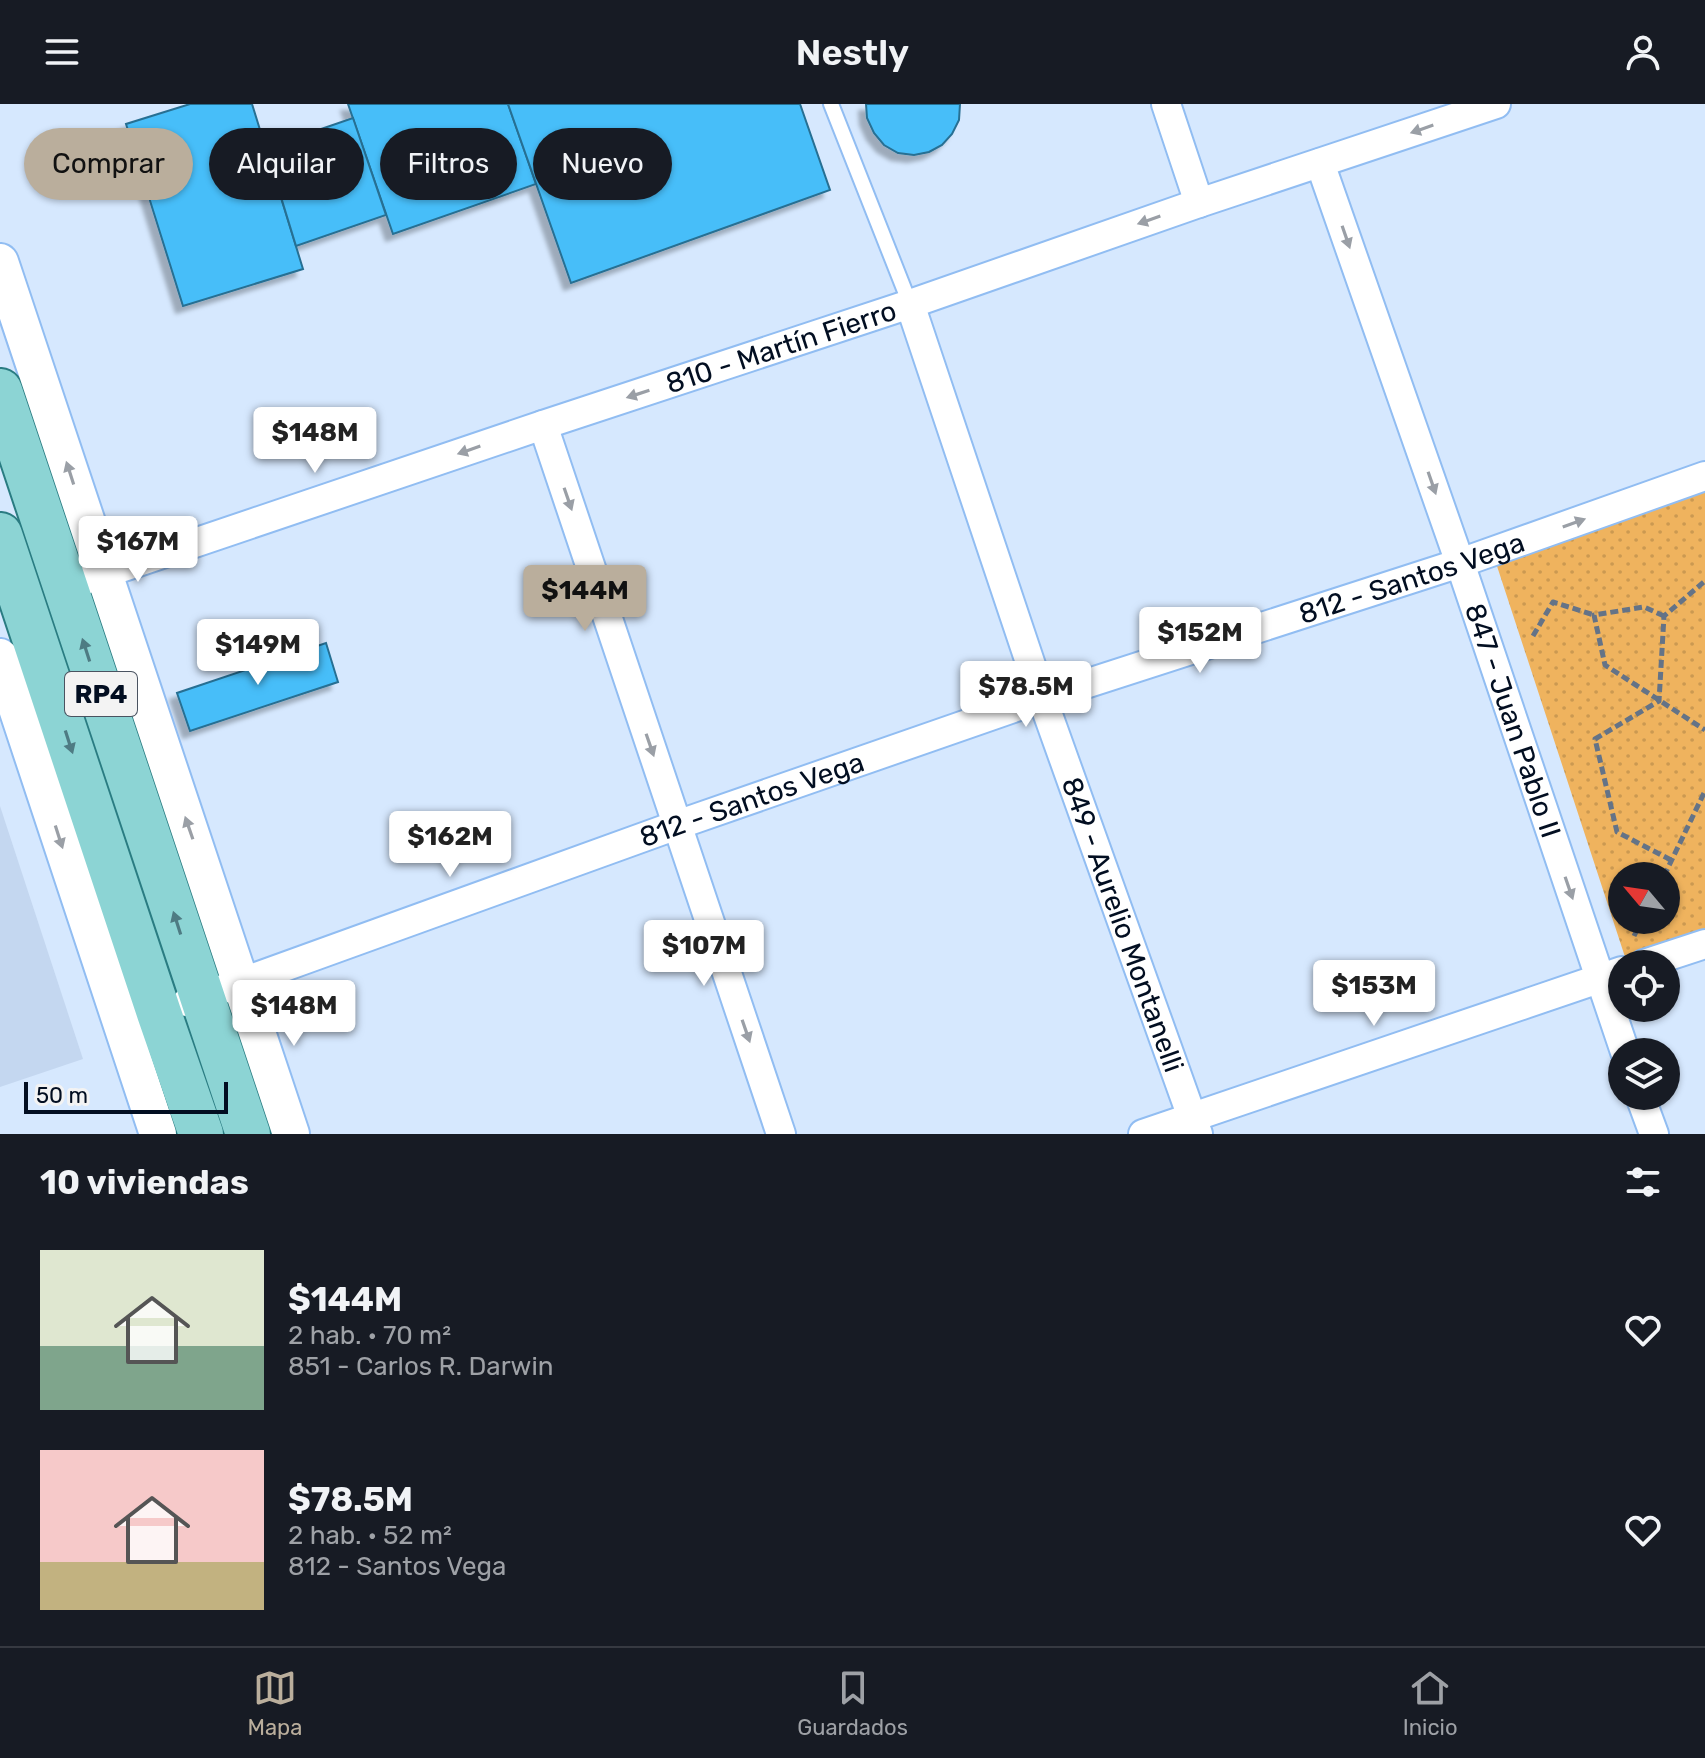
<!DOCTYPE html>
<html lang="es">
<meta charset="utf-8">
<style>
body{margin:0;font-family:Rubik,sans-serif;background:#242831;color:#f1f3f6;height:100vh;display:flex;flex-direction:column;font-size:30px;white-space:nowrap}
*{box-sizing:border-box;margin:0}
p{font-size:26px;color:#9ea1a6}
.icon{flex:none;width:44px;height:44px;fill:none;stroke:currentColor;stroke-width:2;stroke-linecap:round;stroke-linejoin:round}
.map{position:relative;height:1030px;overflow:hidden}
.side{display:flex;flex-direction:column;background:#171b24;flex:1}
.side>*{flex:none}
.banner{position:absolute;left:24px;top:24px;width:800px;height:72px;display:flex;gap:16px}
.needle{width:52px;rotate:299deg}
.fabs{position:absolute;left:1608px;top:758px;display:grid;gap:16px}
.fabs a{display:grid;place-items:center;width:72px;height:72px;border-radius:50%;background:#171b24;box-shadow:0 2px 6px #0004;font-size:40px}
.scale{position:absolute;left:24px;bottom:20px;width:204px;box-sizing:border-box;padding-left:8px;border:4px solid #020e21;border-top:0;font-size:22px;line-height:28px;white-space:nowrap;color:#020e21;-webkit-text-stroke:6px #f3f3f3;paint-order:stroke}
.price{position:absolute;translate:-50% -68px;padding:0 18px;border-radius:8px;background:#fff;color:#222;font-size:26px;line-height:52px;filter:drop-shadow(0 2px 4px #0008)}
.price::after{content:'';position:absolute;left:50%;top:48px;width:24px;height:18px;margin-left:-12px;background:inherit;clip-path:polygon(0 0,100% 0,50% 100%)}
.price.active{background:#baae9c;color:#111}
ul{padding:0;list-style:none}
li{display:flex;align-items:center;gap:24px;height:200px;padding:0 40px}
li span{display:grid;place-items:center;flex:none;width:224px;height:160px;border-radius:0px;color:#555}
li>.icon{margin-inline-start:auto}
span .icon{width:96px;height:96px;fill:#fffc;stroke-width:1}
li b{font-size:34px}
h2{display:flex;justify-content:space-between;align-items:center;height:96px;padding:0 40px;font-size:34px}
.chip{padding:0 28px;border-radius:36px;background:#171b24;box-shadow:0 2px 6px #0004;font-size:28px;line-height:72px}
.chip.active{background:#baae9c;color:#111}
header{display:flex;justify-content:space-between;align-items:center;height:104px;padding:0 40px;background:#171b24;font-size:36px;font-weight:600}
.tab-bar{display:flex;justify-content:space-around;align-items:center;height:112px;border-top:2px solid #363941;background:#171b24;font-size:22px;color:#9ea1a6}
.tab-bar a{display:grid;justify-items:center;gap:4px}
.tab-bar .active{color:#baae9c}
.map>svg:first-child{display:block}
.built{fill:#c4d7f0}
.park{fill:url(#park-dots);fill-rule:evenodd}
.building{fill:#47bef9;stroke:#286f93;stroke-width:2;filter:url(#shadow)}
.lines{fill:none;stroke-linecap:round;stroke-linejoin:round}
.service-casing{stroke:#91bdf2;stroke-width:18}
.minor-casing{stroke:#91bdf2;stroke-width:32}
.tertiary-casing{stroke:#91bdf2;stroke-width:40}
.primary-casing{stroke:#2a7c82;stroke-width:48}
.path{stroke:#647387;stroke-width:5;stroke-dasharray:8 4;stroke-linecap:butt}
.service{stroke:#fff;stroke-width:14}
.minor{stroke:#fff;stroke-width:28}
.tertiary{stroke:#fff;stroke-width:36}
.primary{stroke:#8cd4d4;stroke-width:44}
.oneway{fill:#9a9fa6}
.oneway2{fill:#4e7b83}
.labels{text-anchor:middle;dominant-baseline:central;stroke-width:8;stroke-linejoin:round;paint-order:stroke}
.shield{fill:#f3f3f3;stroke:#4a5360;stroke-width:2}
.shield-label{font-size:26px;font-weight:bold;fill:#020e21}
.street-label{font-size:28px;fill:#020e21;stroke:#f3f3f3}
</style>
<header><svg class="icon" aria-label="menu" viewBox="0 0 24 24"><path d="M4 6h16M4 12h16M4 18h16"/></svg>Nestly<svg class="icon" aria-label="person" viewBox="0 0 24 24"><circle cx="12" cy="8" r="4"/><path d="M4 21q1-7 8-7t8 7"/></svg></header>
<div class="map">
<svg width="1705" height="1030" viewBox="0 0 1705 1030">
<defs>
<pattern id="park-dots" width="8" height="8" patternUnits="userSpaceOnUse" patternTransform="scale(2)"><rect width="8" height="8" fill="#efb35e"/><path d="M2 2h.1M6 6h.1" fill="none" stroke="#cb9951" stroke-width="1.8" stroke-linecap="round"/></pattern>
<filter id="shadow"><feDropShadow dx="-7" dy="7" stdDeviation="2" flood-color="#0004"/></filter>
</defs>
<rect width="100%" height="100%" fill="#d6e8fe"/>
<polygon class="built" points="0,702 83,955 0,983"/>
<path class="park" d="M1705,387V833L1627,859L1495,456ZM1622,772H1666V816H1622Z"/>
<g class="building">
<polygon points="190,0 252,0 303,165 183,202 126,20"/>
<polygon points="348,0 508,0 536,80 393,130"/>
<polygon points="508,0 800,0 830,86 571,179"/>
<polygon points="866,0 960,0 959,16 952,30 942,41 929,48 914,51 898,49 884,41 874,29 867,14"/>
<polygon points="353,14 386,111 296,142 266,44"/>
<polygon points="326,539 338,578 190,627 177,589"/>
</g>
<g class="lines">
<g class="service-casing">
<polyline id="service" points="831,0 910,200"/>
</g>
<g class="minor-casing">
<g id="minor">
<polyline points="1166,0 1199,99"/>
<path id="s1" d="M1320,59L1460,459L1625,948"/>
<path id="s2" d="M910,200L1042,594L1198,1030"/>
<polyline points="543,321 781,1030"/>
<path id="s3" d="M85,476L543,321L910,200L1199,99L1496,0"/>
<polyline points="1644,860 1705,840"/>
<path id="s4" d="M187,898L677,721L1042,594L1460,459L1705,372"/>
<polyline points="1640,992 1654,1030"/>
<polyline points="1143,1030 1622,867"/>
</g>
</g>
<g class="tertiary-casing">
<g id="tertiary">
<polyline points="0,158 291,1030"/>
<polyline points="0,553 158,1030"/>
</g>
</g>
<g class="primary-casing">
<g id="primary">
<polyline points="0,287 248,1030"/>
<polyline points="0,431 159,909 201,1030"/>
</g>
</g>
<g class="path">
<polyline points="1664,512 1644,503 1594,511 1605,561 1705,626"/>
<polyline points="1533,532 1553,498 1594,511"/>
<polyline points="1671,756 1617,728 1595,635 1659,597 1664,512 1705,477"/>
<polyline points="1664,772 1705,687"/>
<polyline points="1634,832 1642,816"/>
</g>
<use href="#service" class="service"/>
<use href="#minor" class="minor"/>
<use href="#tertiary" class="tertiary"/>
<use href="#primary" class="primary"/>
</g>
<defs><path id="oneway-solid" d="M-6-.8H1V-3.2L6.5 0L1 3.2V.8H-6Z" transform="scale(2)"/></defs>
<g class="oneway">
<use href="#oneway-solid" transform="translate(1422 25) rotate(161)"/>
<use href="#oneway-solid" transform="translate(1149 116) rotate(161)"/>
<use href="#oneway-solid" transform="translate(1346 133) rotate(71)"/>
<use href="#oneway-solid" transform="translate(638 290) rotate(162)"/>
<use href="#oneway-solid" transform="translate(469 346) rotate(161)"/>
<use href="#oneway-solid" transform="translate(70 369) rotate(-108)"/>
<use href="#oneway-solid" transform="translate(1432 379) rotate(71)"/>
<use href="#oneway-solid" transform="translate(568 395) rotate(71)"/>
<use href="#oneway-solid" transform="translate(1574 419) rotate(-20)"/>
<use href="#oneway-solid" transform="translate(650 641) rotate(71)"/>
<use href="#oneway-solid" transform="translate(189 724) rotate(-109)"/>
<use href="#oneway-solid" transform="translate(59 733) rotate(72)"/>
<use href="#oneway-solid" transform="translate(1569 784) rotate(71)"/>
<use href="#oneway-solid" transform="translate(746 927) rotate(71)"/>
</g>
<g class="oneway2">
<use href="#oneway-solid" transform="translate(86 546) rotate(-108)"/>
<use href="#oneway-solid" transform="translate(69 638) rotate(72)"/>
<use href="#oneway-solid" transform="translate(177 819) rotate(-108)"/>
</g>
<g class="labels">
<rect class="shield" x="65" y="568" width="72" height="44" rx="6"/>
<g class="shield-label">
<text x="101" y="590">RP4</text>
</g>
<g class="street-label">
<text stroke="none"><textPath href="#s3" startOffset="734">810 - Martín Fierro</textPath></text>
<text stroke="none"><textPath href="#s4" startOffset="1296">812 - Santos Vega</textPath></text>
<text stroke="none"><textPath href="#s1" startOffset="590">847 - Juan Pablo II</textPath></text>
<text stroke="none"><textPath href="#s4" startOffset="600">812 - Santos Vega</textPath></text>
<text stroke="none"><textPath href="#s2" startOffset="656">849 - Aurelio Montanelli</textPath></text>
</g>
</g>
</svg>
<div class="fabs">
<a><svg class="needle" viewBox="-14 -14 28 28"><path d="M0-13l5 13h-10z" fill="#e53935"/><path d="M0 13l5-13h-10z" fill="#9ea1a6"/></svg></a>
<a><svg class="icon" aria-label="locate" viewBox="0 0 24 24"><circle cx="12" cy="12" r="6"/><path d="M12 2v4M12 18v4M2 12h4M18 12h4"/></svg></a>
<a><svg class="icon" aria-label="layers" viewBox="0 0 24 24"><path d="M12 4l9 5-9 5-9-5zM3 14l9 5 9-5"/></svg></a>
</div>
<div class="scale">50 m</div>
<b class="price" style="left:315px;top:371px">$148M</b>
<b class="price" style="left:138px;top:480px">$167M</b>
<b class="price active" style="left:585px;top:529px">$144M</b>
<b class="price" style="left:1200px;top:571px">$152M</b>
<b class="price" style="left:258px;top:583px">$149M</b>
<b class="price" style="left:1026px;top:625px">$78.5M</b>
<b class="price" style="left:450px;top:775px">$162M</b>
<b class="price" style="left:704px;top:884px">$107M</b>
<b class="price" style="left:1374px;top:924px">$153M</b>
<b class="price" style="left:294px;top:944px">$148M</b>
<div class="banner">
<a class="chip active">Comprar</a>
<a class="chip">Alquilar</a>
<a class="chip">Filtros</a>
<a class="chip">Nuevo</a>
</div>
</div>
<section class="side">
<h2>10 viviendas<svg class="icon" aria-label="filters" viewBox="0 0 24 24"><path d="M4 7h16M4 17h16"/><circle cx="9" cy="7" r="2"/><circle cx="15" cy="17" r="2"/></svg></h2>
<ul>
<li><span style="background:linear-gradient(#dfe7d0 60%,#7fa58c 0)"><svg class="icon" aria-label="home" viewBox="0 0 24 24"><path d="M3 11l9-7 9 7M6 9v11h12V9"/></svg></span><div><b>$144M</b><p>2 hab. · 70 m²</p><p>851 - Carlos R. Darwin</p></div><svg class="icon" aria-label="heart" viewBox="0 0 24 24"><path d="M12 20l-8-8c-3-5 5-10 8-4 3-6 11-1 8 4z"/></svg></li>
<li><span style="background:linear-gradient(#f6c9c9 70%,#c2b280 0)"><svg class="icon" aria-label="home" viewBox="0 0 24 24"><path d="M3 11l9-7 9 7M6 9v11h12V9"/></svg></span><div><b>$78.5M</b><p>2 hab. · 52 m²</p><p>812 - Santos Vega</p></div><svg class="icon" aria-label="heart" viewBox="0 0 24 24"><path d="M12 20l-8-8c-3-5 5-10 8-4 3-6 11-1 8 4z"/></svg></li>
</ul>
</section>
<nav class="tab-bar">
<a class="active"><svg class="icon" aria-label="map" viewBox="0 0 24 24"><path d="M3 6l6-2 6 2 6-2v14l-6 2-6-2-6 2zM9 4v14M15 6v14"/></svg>Mapa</a>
<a><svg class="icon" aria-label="saved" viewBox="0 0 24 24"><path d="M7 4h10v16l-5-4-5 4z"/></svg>Guardados</a>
<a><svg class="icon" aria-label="home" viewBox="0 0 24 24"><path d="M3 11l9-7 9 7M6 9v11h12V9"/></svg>Inicio</a>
</nav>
